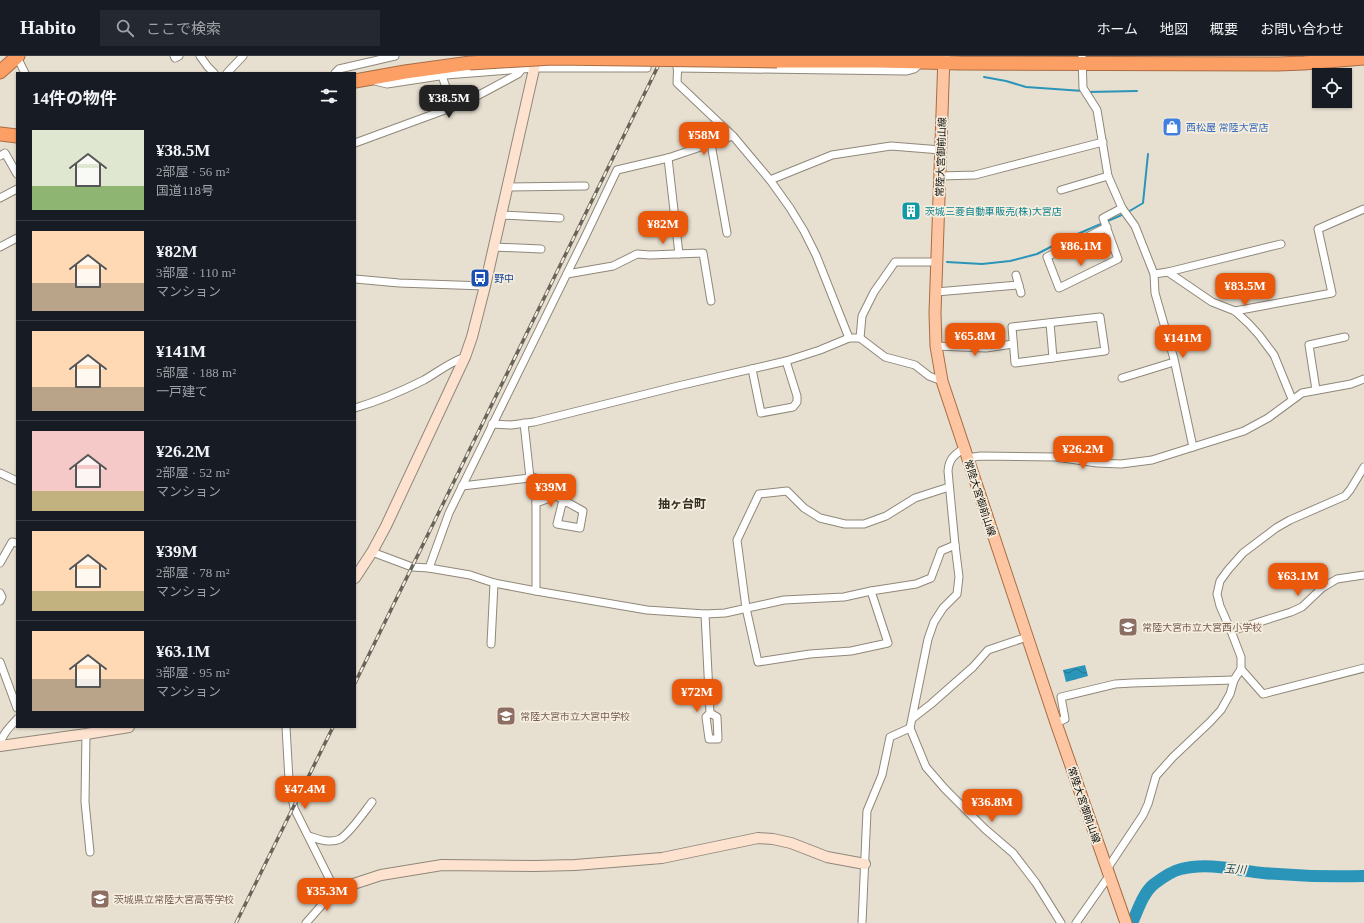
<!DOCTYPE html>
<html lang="ja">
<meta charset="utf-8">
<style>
body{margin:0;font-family:"Times New Roman","Noto Sans JP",serif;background:#242831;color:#f1f3f6;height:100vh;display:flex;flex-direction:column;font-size:15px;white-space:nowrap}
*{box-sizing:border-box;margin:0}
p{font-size:13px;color:#9ea1a6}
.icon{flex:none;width:22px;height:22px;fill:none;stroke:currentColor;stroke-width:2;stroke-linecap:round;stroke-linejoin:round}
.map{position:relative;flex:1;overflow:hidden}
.drawer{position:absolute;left:16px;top:16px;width:340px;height:656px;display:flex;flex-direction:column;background:#171b24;border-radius:0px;box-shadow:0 1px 3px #0004}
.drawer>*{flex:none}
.controls{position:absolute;left:1312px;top:12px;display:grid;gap:8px}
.controls a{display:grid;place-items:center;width:40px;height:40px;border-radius:0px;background:#171b24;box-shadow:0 1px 3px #0004;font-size:20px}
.price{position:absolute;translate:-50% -34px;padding:0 9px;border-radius:8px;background:#ea580c;color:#fff;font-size:13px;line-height:26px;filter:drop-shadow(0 1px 2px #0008)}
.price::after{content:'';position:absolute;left:50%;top:24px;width:12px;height:9px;margin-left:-6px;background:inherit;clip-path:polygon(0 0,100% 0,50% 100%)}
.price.active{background:#222;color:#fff}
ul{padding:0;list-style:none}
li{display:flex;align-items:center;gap:12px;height:100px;padding:0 16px}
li+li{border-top:1px solid #363941}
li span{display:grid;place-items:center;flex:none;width:112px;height:80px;border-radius:0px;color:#555}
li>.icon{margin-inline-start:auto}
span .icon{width:48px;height:48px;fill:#fffc;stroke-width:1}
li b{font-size:17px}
h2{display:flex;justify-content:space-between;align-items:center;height:48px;padding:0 16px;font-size:17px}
header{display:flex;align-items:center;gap:24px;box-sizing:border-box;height:56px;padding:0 20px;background:#171b24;border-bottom:1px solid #363941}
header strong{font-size:19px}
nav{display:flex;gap:22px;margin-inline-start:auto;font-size:14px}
.search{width:280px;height:36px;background:#242831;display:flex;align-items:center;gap:10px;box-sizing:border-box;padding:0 14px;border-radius:0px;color:#9ea1a6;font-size:15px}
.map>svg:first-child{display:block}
.water{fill:url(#water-waves)}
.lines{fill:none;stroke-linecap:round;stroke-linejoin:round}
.stream{stroke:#2b94b9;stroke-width:2}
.river{stroke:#2b94b9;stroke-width:12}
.street-casing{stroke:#8f887a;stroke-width:9}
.secondary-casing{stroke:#8f887a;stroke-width:12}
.primary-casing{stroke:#a96c43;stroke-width:13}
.highway-casing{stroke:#a96c43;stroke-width:15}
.street{stroke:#fff;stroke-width:7}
.secondary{stroke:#fee2d0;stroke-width:10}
.primary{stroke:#fdc5a2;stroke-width:11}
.highway{stroke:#fc9f64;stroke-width:13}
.rail-casing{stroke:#68645a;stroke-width:3.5}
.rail{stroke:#f5edde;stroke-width:2;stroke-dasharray:6;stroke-linecap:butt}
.highway-bridge-casing{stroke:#a96c43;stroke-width:15;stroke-linecap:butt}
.highway-bridge{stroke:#fc9f64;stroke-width:13}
.labels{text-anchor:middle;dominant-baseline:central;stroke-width:3.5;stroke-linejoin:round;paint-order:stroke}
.shop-label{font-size:10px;fill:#366cbe;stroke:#f5edde;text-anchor:start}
.street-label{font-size:10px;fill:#0e0c07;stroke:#f5edde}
.culture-label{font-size:10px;fill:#0d838f;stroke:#f5edde;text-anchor:start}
.transit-label{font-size:10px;fill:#164399;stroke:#f5edde;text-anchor:start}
.education-label{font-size:10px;fill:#785e54;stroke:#f5edde;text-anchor:start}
.water-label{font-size:11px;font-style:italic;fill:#123e4e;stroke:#f5edde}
.quarter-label{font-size:12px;font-weight:bold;fill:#353024;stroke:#f5edde}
</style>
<header>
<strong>Habito</strong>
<div class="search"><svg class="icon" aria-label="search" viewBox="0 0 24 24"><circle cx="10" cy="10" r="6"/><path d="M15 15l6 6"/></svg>ここで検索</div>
<nav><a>ホーム</a><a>地図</a><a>概要</a><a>お問い合わせ</a></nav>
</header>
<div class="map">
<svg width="1364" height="867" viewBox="0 0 1364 867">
<defs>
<pattern id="water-waves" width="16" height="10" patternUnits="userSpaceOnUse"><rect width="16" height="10" fill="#2b94b9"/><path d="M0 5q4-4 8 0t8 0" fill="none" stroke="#237794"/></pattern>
</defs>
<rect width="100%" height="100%" fill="#e7e0d1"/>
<polygon class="water" points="1085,609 1088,620 1066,626 1063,614"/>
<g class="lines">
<g class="stream">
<polyline points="984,21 1006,25 1026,31 1083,35"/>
<polyline points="1088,36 1137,35"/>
<polyline points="1128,156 1143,147 1148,98"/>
<polyline points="947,206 982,208 1010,205 1037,198 1066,183 1124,158"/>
</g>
<path class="river" d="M1132,867C1138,854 1143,837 1154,828C1162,822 1172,815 1181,813C1207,806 1237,814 1263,817C1297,820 1330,821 1364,820"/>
<g class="street-casing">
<g id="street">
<polyline points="174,0 175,2 179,0"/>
<polyline points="200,0 208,11 214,17"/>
<polyline points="1082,0 1083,32 1097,54 1108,120 1122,152 1135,170 1154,218 1155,237 1174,303 1193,391"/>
<polyline points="17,1 25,17"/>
<polyline points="678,2 677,27 733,80 770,124 790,152 804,175 816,199 849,282"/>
<polyline points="677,12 907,15 914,13 921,7"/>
<polyline points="227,17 243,0"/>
<polyline points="335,17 339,13 395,0"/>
<polyline points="442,20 453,51"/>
<polyline points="374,22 375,25 387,28 446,19 522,13"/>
<polyline points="355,87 453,51 477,40 518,18 522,13 534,12 647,12 647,1"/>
<polyline points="711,88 727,177"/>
<polyline points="0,100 5,97 17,118"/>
<polyline points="668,102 679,198"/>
<polyline points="940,120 975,119 1103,86"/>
<polyline points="770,124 832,99 891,90 941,94"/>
<polyline points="508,131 585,130"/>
<polyline points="1061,134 1108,120"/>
<polyline points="0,142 17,133"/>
<polyline points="501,159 560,162"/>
<polyline points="1107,171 1047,201 1059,232 1118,203 1103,162 1122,152"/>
<polyline points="0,191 17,182"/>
<polyline points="494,191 541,193"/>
<polyline points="1168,216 1281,188"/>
<polyline points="567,218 613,210 637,198 650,199 703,197 711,245"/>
<polyline points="1154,218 1168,216 1212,246 1235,255 1249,268 1259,279 1274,299 1292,343"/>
<polyline points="1016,219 1021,237"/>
<polyline points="355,223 399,227 485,230"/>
<polyline points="936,236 1019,229"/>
<polyline points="1235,255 1332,237 1318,173 1364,153"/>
<polygon points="1100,261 1105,295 1015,307 1012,271"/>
<polyline points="1050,267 1053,302"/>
<polyline points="860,282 862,260 874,236 895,206 937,206"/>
<polyline points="936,290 986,292 1013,288"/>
<polyline points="752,313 761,357 793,351 797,346 797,340 786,305"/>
<polyline points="1122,322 1174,306"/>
<polyline points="1316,334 1309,289 1345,281"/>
<path d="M355,352C379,345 402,335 424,324C438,316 450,306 465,301"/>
<polyline points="492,368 511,369 534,366 678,330 786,305 820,294 849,282 860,282 885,301 915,309 929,320 942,325"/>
<path d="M963,393C954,399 949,403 948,415L955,489L959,521L957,538L943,552L934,566L928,583L910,672L926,711L945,733L985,773L1013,797L1036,827L1061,867"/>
<polyline points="966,402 981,400 1056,401 1097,407 1121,408 1152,404 1244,375 1268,362 1302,337 1351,328 1364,323"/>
<polyline points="0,417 17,425"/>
<polyline points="529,420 536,422 536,535"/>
<polyline points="462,430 530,422 524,367"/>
<polyline points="536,447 556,440 583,455 580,472 557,468 563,444"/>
<polyline points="372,496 412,511 429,512 470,519 494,527 536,535 647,554 705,558 725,557 784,544 844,541 871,535 916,528 931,522 941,495 955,489"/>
<polyline points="0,507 12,486 17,487"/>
<polyline points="429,512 449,457 585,181 617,114 668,102 733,80"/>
<polyline points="871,535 888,587 851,595 810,598 758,606 746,552 737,484 759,438 787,435 804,452 820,462 845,468 864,468 886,460 915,442 949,431"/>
<polyline points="0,537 2,541 0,545"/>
<polyline points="705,558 710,657 706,661 709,683 718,683 717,661 710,657"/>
<polyline points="1231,575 1291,556 1302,551 1322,532 1337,523 1364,519"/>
<polyline points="491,588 494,527"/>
<polyline points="0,606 17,652"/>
<polyline points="1241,613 1263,638 1364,612"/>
<polyline points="913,662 931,648 973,611 988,594 1027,581"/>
<polyline points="1056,667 1065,663 1061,641 1115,628 1132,627 1234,624"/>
<polyline points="286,671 289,724 294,752 335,834 306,867"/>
<polyline points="86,678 85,746 90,796"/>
<path d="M0,688C3,677 10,671 17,663"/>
<path d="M309,780C318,783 330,788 340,783C349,778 365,755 372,746"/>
<polyline points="1107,813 1143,759 1148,748 1156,720 1173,701 1210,666 1221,654 1230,638 1234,624 1241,613 1241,601 1231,575 1220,550 1217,538 1220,525 1228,514 1243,497 1276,472 1290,464 1345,440 1350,434 1364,411"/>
<polyline points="862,867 867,755 882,719 890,681 910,672"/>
<polyline points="1076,867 1109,820"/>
</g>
</g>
<g class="secondary-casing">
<g id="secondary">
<polyline points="355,522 372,496 386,470 465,301 472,281 485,230 537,0"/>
<polyline points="0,690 86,678 129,671"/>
<polyline points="335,834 381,819 442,809 535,810 575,809 662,802 758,782 773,783 791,787 827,801 865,808"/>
</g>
</g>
<g class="primary-casing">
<polyline id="primary" points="944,0 935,257 936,290 942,325 1056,667 1126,867"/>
</g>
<g class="highway-casing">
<g id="highway">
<polyline points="777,5 884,5 959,7 1278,8 1304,7 1364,2"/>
<polyline points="0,16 18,0"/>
<polyline points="355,25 405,16 470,7"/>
<polyline points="0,78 17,80"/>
</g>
</g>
<use href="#street" class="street"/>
<use href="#secondary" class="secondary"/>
<use href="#primary" class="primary"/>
<use href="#highway" class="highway"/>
<g class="rail-casing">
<g id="rail">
<polyline points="355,627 663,0"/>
<polyline points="236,867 333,671"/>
</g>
</g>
<use href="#rail" class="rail"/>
<g class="highway-bridge-casing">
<polyline id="highway-bridge" points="470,7 552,2 777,5"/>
</g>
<use href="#highway-bridge" class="highway-bridge"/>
</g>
<defs>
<g id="shop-square" transform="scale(1)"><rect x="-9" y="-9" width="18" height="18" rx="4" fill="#3f7fe0" stroke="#f5edde"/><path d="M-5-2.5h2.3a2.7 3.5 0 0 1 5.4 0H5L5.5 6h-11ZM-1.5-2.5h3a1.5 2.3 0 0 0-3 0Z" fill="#fff"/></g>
<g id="building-square" transform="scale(1)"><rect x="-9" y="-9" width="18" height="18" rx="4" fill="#0f9aa8" stroke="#f5edde"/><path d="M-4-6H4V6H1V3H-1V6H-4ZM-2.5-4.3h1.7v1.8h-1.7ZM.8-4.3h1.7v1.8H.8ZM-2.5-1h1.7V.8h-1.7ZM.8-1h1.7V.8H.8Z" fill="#fff"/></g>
<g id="bus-square" transform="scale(1)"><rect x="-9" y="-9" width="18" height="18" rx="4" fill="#1a4fb4" stroke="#f5edde"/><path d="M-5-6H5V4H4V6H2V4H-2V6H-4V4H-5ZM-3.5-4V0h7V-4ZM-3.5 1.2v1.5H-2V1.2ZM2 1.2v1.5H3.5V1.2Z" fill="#fff"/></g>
<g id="school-square" transform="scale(1)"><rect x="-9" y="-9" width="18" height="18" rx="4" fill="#8d6e63" stroke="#f5edde"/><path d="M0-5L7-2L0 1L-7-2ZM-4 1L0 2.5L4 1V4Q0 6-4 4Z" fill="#fff"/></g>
</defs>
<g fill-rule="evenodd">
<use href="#shop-square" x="1172" y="71"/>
<use href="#building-square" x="911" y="155"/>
<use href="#bus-square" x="480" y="222"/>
<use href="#school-square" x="1128" y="571"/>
<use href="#school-square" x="506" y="660"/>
<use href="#school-square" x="100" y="843"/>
</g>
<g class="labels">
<g class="shop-label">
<text x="1186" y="71">西松屋 常陸大宮店</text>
</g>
<g class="street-label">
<text transform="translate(941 101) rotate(-88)">常陸大宮御前山線</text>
<text transform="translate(980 442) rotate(72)">常陸大宮御前山線</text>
<text transform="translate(1084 749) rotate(71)">常陸大宮御前山線</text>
</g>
<g class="culture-label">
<text x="925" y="155">茨城三菱自動車販売(株)大宮店</text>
</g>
<g class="transit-label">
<text x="494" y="222">野中</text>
</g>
<g class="education-label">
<text x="1142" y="571">常陸大宮市立大宮西小学校</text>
<text x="520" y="660">常陸大宮市立大宮中学校</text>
<text x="114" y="843">茨城県立常陸大宮高等学校</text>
</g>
<g class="water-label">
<text transform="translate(1235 813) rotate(4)">玉川</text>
</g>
<g class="quarter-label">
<text x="682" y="448">抽ヶ台町</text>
</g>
</g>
</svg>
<div class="controls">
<a><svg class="icon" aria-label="locate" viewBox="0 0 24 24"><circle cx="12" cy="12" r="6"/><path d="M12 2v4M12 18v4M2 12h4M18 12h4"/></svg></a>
</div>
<b class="price active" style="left:449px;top:63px">¥38.5M</b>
<b class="price" style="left:704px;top:100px">¥58M</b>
<b class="price" style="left:663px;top:189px">¥82M</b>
<b class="price" style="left:1081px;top:211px">¥86.1M</b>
<b class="price" style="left:1245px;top:251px">¥83.5M</b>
<b class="price" style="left:975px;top:301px">¥65.8M</b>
<b class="price" style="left:1183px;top:303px">¥141M</b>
<b class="price" style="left:1083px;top:414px">¥26.2M</b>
<b class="price" style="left:551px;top:452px">¥39M</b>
<b class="price" style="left:1298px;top:541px">¥63.1M</b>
<b class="price" style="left:697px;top:657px">¥72M</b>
<b class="price" style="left:305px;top:754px">¥47.4M</b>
<b class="price" style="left:992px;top:767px">¥36.8M</b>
<b class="price" style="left:327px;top:856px">¥35.3M</b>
<section class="drawer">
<h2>14件の物件<svg class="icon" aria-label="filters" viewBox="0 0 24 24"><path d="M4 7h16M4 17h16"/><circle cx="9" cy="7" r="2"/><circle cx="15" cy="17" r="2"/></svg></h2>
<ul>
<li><span style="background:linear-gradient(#dfe7d0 70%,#8fb573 0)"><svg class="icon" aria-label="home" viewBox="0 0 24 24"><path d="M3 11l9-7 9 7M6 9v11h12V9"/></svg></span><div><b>¥38.5M</b><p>2部屋 · 56 m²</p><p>国道118号</p></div></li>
<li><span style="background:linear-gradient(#ffd9b3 65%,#b9a48a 0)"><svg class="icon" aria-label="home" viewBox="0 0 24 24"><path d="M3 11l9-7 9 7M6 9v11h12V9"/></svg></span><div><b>¥82M</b><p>3部屋 · 110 m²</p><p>マンション</p></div></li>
<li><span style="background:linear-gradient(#ffd9b3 70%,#b9a48a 0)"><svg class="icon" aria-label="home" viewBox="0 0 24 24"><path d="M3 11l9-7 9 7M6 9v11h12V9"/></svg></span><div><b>¥141M</b><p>5部屋 · 188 m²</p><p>一戸建て</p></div></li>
<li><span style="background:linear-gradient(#f6c9c9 75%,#c2b280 0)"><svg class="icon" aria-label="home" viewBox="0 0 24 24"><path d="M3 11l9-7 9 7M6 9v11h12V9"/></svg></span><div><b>¥26.2M</b><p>2部屋 · 52 m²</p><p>マンション</p></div></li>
<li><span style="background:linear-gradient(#ffd9b3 75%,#c2b280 0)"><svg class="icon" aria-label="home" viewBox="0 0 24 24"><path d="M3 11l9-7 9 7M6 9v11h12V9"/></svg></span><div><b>¥39M</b><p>2部屋 · 78 m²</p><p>マンション</p></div></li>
<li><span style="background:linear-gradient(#ffd9b3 60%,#b9a48a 0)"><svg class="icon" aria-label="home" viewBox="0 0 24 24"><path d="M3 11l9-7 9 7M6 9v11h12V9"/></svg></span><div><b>¥63.1M</b><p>3部屋 · 95 m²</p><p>マンション</p></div></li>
</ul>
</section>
</div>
